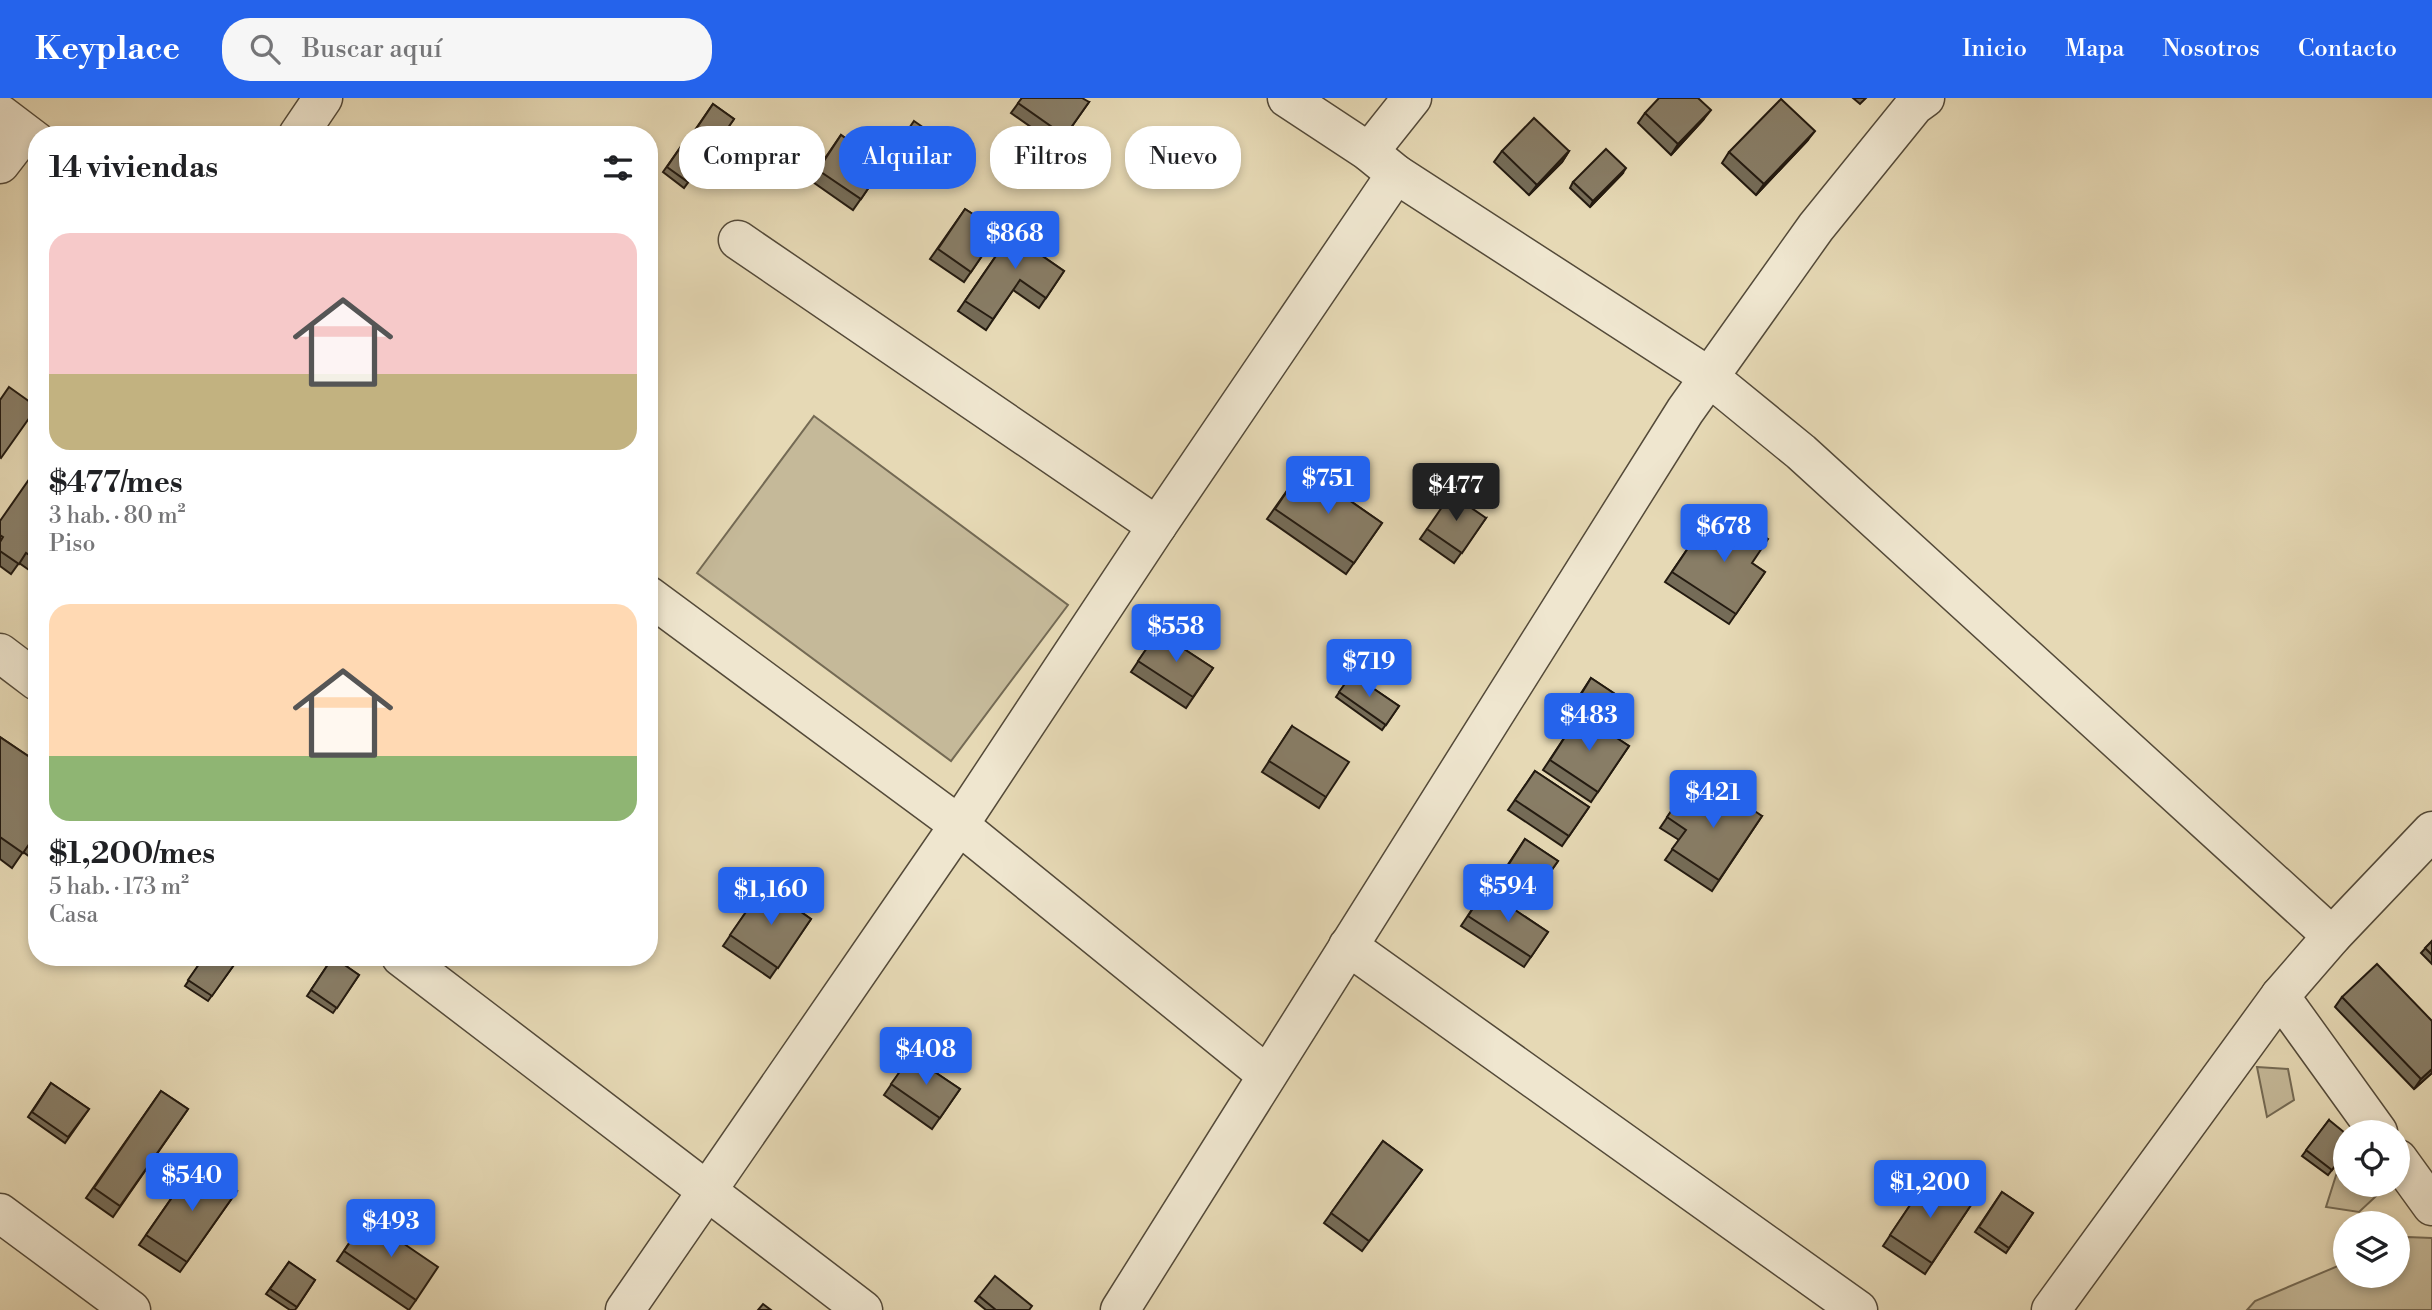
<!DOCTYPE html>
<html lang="es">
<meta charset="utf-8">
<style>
body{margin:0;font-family:"Libre Bodoni",serif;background:#f6f6f6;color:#202124;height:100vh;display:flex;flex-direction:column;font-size:26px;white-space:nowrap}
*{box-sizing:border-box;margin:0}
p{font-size:23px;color:#757577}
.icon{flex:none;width:38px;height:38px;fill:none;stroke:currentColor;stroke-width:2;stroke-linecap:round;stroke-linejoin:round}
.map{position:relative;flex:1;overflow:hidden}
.side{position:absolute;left:28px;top:28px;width:630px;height:840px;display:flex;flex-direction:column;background:#fff;border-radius:28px;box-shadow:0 4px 10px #0003}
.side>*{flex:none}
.hud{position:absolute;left:679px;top:28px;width:665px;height:63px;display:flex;gap:14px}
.buttons{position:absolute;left:2333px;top:1022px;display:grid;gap:14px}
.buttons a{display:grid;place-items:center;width:77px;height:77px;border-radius:50%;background:#fff;box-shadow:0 4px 10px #0003;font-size:35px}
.price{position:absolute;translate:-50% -60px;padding:0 16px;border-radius:7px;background:#2563eb;color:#fff;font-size:23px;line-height:46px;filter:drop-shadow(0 2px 4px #0008)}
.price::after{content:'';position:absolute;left:50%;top:42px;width:21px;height:16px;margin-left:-10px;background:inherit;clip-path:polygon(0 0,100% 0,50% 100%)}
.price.selected{background:#222;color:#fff}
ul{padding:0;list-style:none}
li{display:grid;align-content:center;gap:14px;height:371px;padding:0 21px}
li span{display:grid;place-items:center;height:217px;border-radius:21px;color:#555}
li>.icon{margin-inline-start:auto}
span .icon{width:126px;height:126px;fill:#fffc;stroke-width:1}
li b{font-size:30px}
h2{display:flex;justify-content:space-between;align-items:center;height:84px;padding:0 21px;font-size:30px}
.tag{padding:0 24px;border-radius:28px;background:#fff;box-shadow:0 4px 10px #0003;font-size:24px;line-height:63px}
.tag.selected{background:#2563eb;color:#fff}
header{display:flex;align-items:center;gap:42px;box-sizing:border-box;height:98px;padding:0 35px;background:#2563eb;color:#fff}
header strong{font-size:33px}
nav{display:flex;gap:38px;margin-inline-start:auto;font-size:24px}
.search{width:490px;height:63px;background:#f6f6f6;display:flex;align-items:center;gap:18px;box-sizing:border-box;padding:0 24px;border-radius:28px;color:#757577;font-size:26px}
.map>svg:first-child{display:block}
.green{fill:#c5b999;stroke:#746a54;stroke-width:2}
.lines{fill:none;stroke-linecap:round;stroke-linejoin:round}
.minor-casing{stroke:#544a39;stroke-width:41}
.minor{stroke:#efe6cf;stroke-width:38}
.wall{fill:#756c58;stroke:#231a10;stroke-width:2}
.shaded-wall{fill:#5f5847;stroke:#231a10;stroke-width:2}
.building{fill:#887d66;stroke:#231a10;stroke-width:2}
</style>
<header>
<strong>Keyplace</strong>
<div class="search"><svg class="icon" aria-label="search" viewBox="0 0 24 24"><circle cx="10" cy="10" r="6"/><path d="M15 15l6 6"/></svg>Buscar aquí</div>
<nav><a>Inicio</a><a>Mapa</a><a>Nosotros</a><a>Contacto</a></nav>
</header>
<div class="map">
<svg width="2432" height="1212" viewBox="0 0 2432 1212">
<rect width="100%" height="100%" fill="#e6d9b5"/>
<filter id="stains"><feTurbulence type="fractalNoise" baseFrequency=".00286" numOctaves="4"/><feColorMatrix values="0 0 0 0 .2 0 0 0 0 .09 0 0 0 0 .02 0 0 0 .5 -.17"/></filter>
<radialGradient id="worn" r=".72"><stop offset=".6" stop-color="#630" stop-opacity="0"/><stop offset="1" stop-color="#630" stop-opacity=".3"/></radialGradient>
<g class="green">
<polygon points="814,318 1068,507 951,663 697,475"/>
<polygon points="2257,969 2288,971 2294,1002 2267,1019"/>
<polygon points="2345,1049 2345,1087 2388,1087 2359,1114 2326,1109"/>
<polygon points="2407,1139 2432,1140 2432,1212 2247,1212 2255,1203 2345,1165 2345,1178 2398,1178 2398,1143"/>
</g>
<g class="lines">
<g class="minor-casing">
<g id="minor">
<polyline points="1287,0 1369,54 1396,76 1708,278 1801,354 2332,838"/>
<polyline points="0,16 37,44"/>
<polyline points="298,37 323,0"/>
<polyline points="1369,54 1412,0"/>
<polyline points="0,66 24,35"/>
<polyline points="738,142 1157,428"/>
<polyline points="649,498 959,727 1267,977"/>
<polyline points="0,555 37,583"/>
<polyline points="1348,848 1858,1212"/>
<polyline points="401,859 863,1212"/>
<polyline points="2280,898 2378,1034"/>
<polyline points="2398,1061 2432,1108"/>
<polyline points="0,1115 131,1212"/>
<polyline points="625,1212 959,727 1157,428 1396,76"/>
<polyline points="1120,1212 1685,313 1816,129 1914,8 1925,0"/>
<polyline points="2051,1212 2280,898 2332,838 2432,733"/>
</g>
</g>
<use href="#minor" class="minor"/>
</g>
<g class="wall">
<polygon points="1022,0 1089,4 1058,48 1011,15"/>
<polygon points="1853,0 1866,0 1860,6"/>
<polygon points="713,6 734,21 705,62 684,48"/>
<polygon points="1645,15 1703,22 1671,57 1638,25"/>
<polygon points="841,37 862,52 898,46 934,37 899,89 879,75 853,112 810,82"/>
<polygon points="1807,43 1756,97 1722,65 1729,54"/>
<polygon points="680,50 702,65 684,90 663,74"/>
<polygon points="1502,53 1569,53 1562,64 1529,97 1494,64"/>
<polygon points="1622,76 1590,109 1570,90 1573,84"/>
<polygon points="965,111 999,133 964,184 930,161"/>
<polygon points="1020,123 1038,155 1064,173 1039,210 1013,192 986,232 958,213"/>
<polygon points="1303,370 1382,425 1346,476 1267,421"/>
<polygon points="1486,420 1454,465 1420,441 1427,431"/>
<polygon points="0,423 37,462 29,472 19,465 11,476 0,468"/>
<polygon points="1701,431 1765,474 1729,526 1665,484"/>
<polygon points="1158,534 1213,570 1186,610 1131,574"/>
<polygon points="1352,576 1399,608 1382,632 1336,599"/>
<polygon points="1591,580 1624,602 1608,625 1576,603"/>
<polygon points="1580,616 1629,648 1591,704 1543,672"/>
<polygon points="1292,628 1326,699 1319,710 1262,674"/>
<polygon points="0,639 37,664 37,764 23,754 12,770 0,761"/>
<polygon points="1535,673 1589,709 1562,748 1508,712"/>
<polygon points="1683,696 1701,708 1762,718 1712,793 1665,762 1679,742 1660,730"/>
<polygon points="1525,741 1558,763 1535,796 1503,774"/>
<polygon points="764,788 811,821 770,880 723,848"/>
<polygon points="1485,792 1548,834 1524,869 1461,828"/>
<polygon points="2432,843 2432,866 2421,855"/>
<polygon points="204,859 236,864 208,903 185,888"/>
<polygon points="333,859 359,877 333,915 307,898"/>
<polygon points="2342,899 2432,975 2414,991 2335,909"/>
<polygon points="911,958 960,991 932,1031 884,997"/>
<polygon points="51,985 89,1011 65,1045 28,1019"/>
<polygon points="161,993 188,1011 113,1119 86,1100"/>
<polygon points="2329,1022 2345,1055 2328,1077 2302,1058"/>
<polygon points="1383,1043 1422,1072 1362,1153 1324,1125"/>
<polygon points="196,1065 237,1093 180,1174 139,1147"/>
<polygon points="1929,1079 1971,1107 1925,1176 1883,1148"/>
<polygon points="2002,1094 2033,1115 2006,1155 1975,1134"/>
<polygon points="366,1120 416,1202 409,1212 337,1163"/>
<polygon points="289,1164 315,1182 295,1212 290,1212 266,1196"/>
<polygon points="979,1198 1029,1212 986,1212 975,1203"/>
</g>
<g class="shaded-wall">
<polygon points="1711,12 1703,22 1671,57 1678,46"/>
<polygon points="1815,33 1807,43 1756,97 1764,86"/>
<polygon points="1569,53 1562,64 1529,97 1537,87"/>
<polygon points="1626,70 1622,76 1590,109 1593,103"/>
<polygon points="2432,971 2432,975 2414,991 2421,981"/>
</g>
<g class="building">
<polygon points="1022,0 1082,0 1089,4 1065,38 1018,5"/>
<polygon points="1659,0 1698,0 1711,12 1678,46 1645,15"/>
<polygon points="1781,1 1815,33 1764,86 1729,54"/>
<polygon points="713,6 734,21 709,57 688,43"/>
<polygon points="1534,20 1569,53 1537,87 1502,53"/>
<polygon points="914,23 934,37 902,84 882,70"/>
<polygon points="876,31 898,46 861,101 818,72 841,37 862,52"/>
<polygon points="680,50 702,65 688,84 667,69"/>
<polygon points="1606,51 1626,70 1593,103 1573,84"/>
<polygon points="965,111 999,133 971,174 938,151"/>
<polygon points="1020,123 1047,141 1038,155 1064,173 1046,200 1020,182 993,221 965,203"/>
<polygon points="9,289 37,309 1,360 0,359 0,302"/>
<polygon points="37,370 37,462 26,455 19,466 0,453 0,444 3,439 0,437 0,423"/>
<polygon points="1303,370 1382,425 1354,465 1275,411"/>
<polygon points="1451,396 1486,420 1462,455 1427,431"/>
<polygon points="1731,417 1768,441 1752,465 1765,474 1736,516 1672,474 1701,431 1715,440"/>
<polygon points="1158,534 1213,570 1193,599 1138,563"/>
<polygon points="1352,576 1399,608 1386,627 1339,594"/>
<polygon points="1591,580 1624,602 1612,620 1580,598"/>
<polygon points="1580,616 1629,648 1598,694 1550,662"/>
<polygon points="1292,628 1349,664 1326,699 1269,663"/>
<polygon points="0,639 37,664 37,742 34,739 23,755 0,739"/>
<polygon points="1535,673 1589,709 1569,738 1515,702"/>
<polygon points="1716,687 1762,718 1719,782 1672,751 1686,732 1667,719 1683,696 1702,708"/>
<polygon points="1525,741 1558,763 1539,790 1507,769"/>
<polygon points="764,788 811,821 778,870 730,837"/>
<polygon points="1485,792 1548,834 1531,859 1468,818"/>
<polygon points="2432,843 2432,857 2425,850"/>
<polygon points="204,859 229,859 236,864 212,898 188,882"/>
<polygon points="333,859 359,877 337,910 311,892"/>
<polygon points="2377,866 2432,923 2432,971 2421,981 2342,899"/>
<polygon points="911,958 960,991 940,1020 891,986"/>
<polygon points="51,985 89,1011 68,1039 32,1014"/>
<polygon points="161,993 188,1011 120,1108 94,1090"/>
<polygon points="2329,1022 2345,1035 2345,1054 2332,1072 2306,1052"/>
<polygon points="1383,1043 1422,1072 1369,1143 1331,1115"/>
<polygon points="196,1065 237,1093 187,1164 146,1137"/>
<polygon points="1929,1079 1971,1107 1932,1165 1890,1137"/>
<polygon points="2002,1094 2033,1115 2009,1150 1979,1129"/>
<polygon points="366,1120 438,1169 416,1202 344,1153"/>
<polygon points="289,1164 315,1182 297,1209 270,1191"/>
<polygon points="995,1178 1032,1208 1029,1212 996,1212 979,1198"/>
<polygon points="763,1206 771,1212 758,1212"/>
</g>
<rect width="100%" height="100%" filter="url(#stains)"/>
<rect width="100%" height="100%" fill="url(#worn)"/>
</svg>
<div class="buttons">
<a><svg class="icon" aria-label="locate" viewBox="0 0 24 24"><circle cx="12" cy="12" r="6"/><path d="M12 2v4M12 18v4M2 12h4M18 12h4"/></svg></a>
<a><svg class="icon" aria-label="layers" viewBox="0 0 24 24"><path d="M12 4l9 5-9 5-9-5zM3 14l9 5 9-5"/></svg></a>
</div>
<b class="price" style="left:1015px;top:173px">$868</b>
<b class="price" style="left:1328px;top:418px">$751</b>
<b class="price selected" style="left:1456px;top:425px">$477</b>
<b class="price" style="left:1724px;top:466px">$678</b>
<b class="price" style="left:1176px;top:566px">$558</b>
<b class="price" style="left:1369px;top:601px">$719</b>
<b class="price" style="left:1589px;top:655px">$483</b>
<b class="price" style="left:1713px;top:732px">$421</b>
<b class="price" style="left:1508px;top:826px">$594</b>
<b class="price" style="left:771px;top:829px">$1,160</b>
<b class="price" style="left:926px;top:989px">$408</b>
<b class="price" style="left:192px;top:1115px">$540</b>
<b class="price" style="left:1930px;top:1122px">$1,200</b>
<b class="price" style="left:391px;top:1161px">$493</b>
<div class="hud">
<a class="tag">Comprar</a>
<a class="tag selected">Alquilar</a>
<a class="tag">Filtros</a>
<a class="tag">Nuevo</a>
</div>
<section class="side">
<h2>14 viviendas<svg class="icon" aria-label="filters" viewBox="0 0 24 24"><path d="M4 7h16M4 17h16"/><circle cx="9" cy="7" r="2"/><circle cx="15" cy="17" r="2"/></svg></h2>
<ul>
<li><span style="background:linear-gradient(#f6c9c9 65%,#c2b280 0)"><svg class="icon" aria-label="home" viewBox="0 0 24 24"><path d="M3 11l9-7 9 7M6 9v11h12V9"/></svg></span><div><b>$477/mes</b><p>3 hab. · 80 m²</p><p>Piso</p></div></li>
<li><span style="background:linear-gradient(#ffd9b3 70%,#8fb573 0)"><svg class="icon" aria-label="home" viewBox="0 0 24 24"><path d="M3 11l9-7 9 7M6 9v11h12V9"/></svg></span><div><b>$1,200/mes</b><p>5 hab. · 173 m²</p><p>Casa</p></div></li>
</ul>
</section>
</div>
